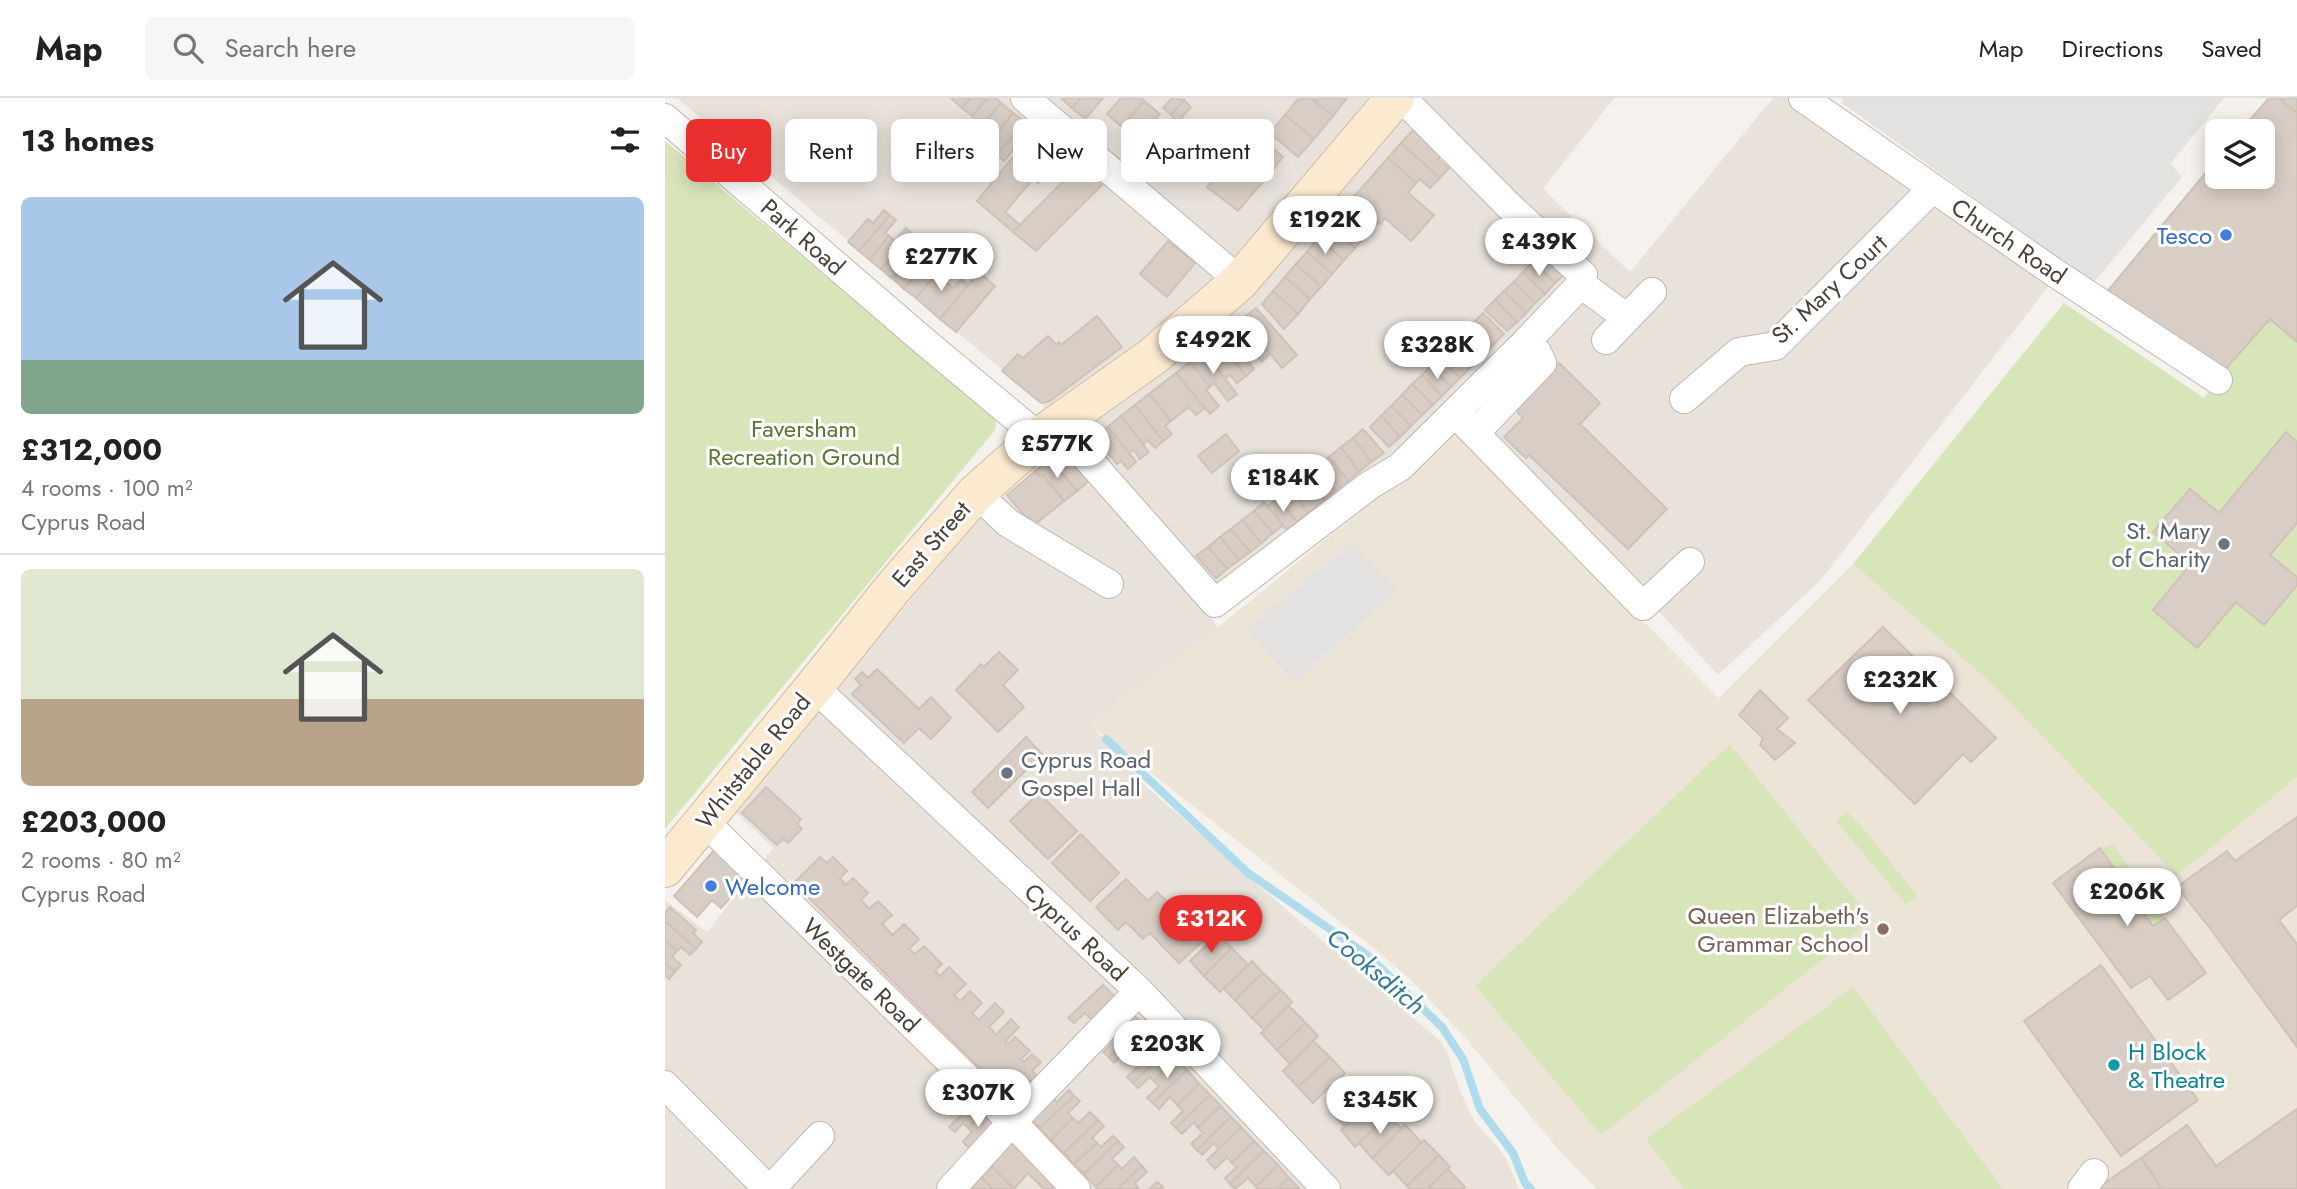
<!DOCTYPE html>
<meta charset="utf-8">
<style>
body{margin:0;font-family:Jost,sans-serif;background:#f6f6f6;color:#222;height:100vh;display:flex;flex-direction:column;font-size:26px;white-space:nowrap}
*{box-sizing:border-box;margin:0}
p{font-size:23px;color:#767676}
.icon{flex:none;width:38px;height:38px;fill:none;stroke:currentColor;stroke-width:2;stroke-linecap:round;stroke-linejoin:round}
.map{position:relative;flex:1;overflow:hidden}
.details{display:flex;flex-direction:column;background:#fff;width:665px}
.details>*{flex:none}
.hud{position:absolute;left:21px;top:21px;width:665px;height:63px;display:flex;gap:14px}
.controls{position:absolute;left:1540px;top:21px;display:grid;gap:14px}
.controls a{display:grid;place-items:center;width:70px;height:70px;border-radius:10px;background:#fff;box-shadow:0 4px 18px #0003;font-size:35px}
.price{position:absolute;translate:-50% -60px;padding:0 16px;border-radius:24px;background:#fff;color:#222;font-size:23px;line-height:46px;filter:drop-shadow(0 2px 4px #0008)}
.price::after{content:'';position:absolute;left:50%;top:42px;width:21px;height:16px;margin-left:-10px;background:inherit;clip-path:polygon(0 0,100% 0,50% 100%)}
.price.on{background:#ea2f2f;color:#fff}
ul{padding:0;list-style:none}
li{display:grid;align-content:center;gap:14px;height:371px;padding:0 21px}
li+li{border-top:2px solid #e0e0e0}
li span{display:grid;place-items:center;height:217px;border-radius:10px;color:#555}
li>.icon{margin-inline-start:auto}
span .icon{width:126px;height:126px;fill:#fffc;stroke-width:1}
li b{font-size:30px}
h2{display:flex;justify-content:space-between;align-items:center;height:84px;padding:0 21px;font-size:30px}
.tag{padding:0 24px;border-radius:10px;background:#fff;box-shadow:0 4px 18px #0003;font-size:24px;line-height:63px}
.tag.on{background:#ea2f2f;color:#fff}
header{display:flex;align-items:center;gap:42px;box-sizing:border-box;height:98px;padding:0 35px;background:#fff;border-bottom:2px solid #e0e0e0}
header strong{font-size:33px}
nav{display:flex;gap:38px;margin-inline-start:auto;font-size:24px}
.search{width:490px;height:63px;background:#f6f6f6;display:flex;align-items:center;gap:18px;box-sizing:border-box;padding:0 24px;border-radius:10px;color:#767676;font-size:26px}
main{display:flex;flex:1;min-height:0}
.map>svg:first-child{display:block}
.residential{fill:#e8e2db}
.education{fill:#ede4d8}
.green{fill:#d8e5b9}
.parking{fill:#e4e2e0}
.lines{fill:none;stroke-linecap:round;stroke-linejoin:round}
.stream{stroke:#aedcec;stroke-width:8}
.building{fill:#d9cec5;stroke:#d0c2b6;stroke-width:2}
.minor-casing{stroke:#c0b7af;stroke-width:30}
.secondary-casing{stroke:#d1bca0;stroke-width:40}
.minor{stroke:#fff;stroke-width:28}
.secondary{stroke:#fbead0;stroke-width:38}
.shop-dot{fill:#3f7fe0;stroke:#fff;stroke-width:2.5}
.worship-dot{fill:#6b7280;stroke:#fff;stroke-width:2.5}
.education-dot{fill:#8d6e63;stroke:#fff;stroke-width:2.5}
.culture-dot{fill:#0f9aa8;stroke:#fff;stroke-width:2.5}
.labels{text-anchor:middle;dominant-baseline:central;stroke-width:6;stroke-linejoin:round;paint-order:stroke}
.shop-label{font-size:24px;fill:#366cbe;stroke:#fff;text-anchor:end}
.street-label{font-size:24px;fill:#49413a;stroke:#fff}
.park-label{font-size:24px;fill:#567731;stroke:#fff}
.worship-label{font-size:24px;fill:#5b616d;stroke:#fff;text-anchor:end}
.education-label{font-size:24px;fill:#785e54;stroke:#fff;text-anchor:end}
.culture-label{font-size:24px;fill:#0d838f;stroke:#fff;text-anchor:start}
.water-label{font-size:26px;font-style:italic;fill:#347b96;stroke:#fff}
</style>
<header>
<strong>Map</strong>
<div class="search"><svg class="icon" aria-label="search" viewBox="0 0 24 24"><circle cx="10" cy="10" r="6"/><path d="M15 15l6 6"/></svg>Search here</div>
<nav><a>Map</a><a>Directions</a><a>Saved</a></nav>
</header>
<main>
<section class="details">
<h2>13 homes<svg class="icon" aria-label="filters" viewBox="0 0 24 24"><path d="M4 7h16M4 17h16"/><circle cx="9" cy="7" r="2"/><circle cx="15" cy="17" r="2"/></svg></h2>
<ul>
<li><span style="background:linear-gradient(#a9c7e8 75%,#7fa58c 0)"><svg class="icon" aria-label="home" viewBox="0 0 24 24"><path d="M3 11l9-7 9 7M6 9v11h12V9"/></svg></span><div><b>£312,000</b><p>4 rooms · 100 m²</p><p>Cyprus Road</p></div></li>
<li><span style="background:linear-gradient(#dfe7d0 60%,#b9a48a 0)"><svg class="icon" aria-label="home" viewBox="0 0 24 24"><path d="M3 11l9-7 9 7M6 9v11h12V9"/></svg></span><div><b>£203,000</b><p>2 rooms · 80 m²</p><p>Cyprus Road</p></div></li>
</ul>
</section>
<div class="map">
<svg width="1632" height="1091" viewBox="0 0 1632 1091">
<rect width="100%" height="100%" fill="#f5f1ec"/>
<polygon class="residential" points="12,0 949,0 878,91 965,174 1108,0 1125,0 1386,185 1155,483 1053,577 794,300 541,508 552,530 425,626 482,689 595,789 775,943 782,954 794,990 809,1023 833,1049 843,1065 854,1091 0,1091 0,802 42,834 108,750 69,713 282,458 322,412 398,349 377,305"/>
<polygon class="education" points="789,332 1054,600 1188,466 1325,584 1512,778 1632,679 1632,1091 932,1091 891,1049 803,943 748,884 715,855 424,626 552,530 741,376"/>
<g class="green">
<polygon points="0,43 331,322 330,332 0,731"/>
<polygon points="1399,205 1539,300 1556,276 1605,221 1632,244 1632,679 1512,778 1325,584 1188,466"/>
<polygon points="1065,646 1207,822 936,1037 810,888"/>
<polygon points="1181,713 1200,732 1252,798 1241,806 1171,723"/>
<polygon points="1448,746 1500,820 1488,828 1435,750"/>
<polygon points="1188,889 1338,1091 1019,1091 981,1041"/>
</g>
<g class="parking">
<polygon points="1178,0 1559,0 1506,65 1517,79 1430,183 1418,178 1177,5"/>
<polygon points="686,446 733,492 630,584 581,530"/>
</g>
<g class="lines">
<polyline class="stream" points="441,641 583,775 701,856 777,929 798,961 815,1011 848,1055 860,1085 866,1091"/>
</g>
<g class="building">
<polygon points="286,0 306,0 297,10"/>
<polygon points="306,0 323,0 307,18 297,10"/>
<polygon points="323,0 331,0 336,5 318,27 307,18"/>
<polygon points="396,0 416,0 407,10"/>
<polygon points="416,0 438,0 420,21 407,10"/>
<polygon points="456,0 476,0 479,3 457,29 442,16"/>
<polygon points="507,0 519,2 506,17 498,10"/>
<polygon points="634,0 646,0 668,18 649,41 620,17"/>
<polygon points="646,0 682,0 668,18"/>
<polygon points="1604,0 1614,0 1632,15 1632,244 1605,221 1556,276 1441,195 1552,61 1552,79 1598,79 1598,33 1575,33"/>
<polygon points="1614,0 1632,0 1632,15"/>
<polygon points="519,2 526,9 513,24 506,17"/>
<polygon points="479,3 495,16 472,42 457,29"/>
<polygon points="336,5 348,15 330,37 325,33 307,54 300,48"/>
<polygon points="348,15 360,24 323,67 317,61 334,40 330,37"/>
<polygon points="620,17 649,41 633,59 605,35"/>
<polygon points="360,24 370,32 351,55 348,52 339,63 332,57"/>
<polygon points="509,27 525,40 501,66 486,53"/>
<polygon points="557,31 564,37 552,52 545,46"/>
<polygon points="749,31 777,57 773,61 784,70 775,80 736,45"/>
<polygon points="370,32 398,56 373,85 368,81 340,114 355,127 348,134 312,103"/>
<polygon points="589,34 618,59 602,79 572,55"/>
<polygon points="525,40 540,53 516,79 501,66"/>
<polygon points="736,45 775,80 765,90 755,81 751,85 723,60"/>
<polygon points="572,55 602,79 573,113 542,89"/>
<polygon points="723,60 751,85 743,95 769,117 746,143 720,120 715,126 687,101"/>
<polygon points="413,68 437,87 371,153 348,134"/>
<polygon points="687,101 713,124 701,137 675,115"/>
<polygon points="219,112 225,117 194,153 183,144 203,121 208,125"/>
<polygon points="675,115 701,137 690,150 664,128"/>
<polygon points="225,117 231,122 220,135 224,138 205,162 194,153"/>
<polygon points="664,128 690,150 679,162 653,140"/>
<polygon points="241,130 247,135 216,171 205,162 224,138 230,143"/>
<polygon points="247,135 254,141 243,153 246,156 226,180 216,171"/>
<polygon points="653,140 679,162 667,176 642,154"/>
<polygon points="503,143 530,165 502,199 475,176"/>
<polygon points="264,151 269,155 239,191 228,181 248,158 254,162"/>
<polygon points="642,154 667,176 656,189 631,166"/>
<polygon points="877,154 900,176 890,185 868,164"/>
<polygon points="269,155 275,161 266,172 271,176 251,200 239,191"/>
<polygon points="868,164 890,185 880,196 858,174"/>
<polygon points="280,165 287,171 278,182 288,190 296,181 303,187 275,221 251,200"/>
<polygon points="631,166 656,189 645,201 620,179"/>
<polygon points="314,174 330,188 291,234 275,221"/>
<polygon points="858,174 880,196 870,205 849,184"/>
<polygon points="620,179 645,201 633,216 608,193"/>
<polygon points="849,184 870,205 861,215 839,193"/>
<polygon points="608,193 633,216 619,231 597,206"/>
<polygon points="839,193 861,215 852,224 830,202"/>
<polygon points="830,202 852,224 842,233 820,212"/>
<polygon points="591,210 632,257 617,270 577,221"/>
<polygon points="818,215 839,236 824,251 803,230"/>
<polygon points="432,218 457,249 385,303 376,305 337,273 353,256 358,260 383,238 391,247 394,244 396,247"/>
<polygon points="577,221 605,256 597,264 590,256 587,258 566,231"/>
<polygon points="803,230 824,251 814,261 793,240"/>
<polygon points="566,231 587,258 582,262 589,271 581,278 552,243"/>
<polygon points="793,240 814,261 805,270 784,249"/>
<polygon points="552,243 581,278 572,285 565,277 560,281 539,254"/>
<polygon points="784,249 805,270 795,280 774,259"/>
<polygon points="539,254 572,296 563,303 549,285 545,289 525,264"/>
<polygon points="774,259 795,280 786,289 766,268"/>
<polygon points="525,264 545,289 541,292 554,308 545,316 511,275"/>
<polygon points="894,265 935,305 915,326 1002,411 963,451 864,357 861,360 839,339 858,320 853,315 855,305"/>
<polygon points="766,268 786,289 777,298 757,277"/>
<polygon points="511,275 540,310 531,317 524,309 506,323 484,296"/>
<polygon points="757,277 777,298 768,307 747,286"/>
<polygon points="747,286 768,307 757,317 737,297"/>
<polygon points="484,296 506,323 500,328 507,336 498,343 470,307"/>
<polygon points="737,297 757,317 746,328 726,308"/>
<polygon points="470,307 498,343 490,350 483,342 478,346 456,318"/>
<polygon points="726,308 746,328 735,339 716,318"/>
<polygon points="456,318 484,354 475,361 469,352 464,355 443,329"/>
<polygon points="716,318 735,339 724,349 705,329"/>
<polygon points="443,329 471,364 463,371 456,363 452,366 431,339"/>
<polygon points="698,331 719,355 706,364 688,340"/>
<polygon points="1621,334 1632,344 1632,425 1605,457 1632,479 1632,487 1599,527 1571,504 1532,550 1488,512 1526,466 1488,434 1525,391 1554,415"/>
<polygon points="561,336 574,353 547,375 533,358"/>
<polygon points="688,340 706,364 694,374 676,349"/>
<polygon points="398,349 426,381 412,393 385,361"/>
<polygon points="676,349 694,374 683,383 664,359"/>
<polygon points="664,359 683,383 670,393 652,369"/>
<polygon points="385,361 412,393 399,403 378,377 375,379 370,373"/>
<polygon points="652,369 670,393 660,401 641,378"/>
<polygon points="370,373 375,379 378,377 399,403 368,428 342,397"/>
<polygon points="641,378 660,401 643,415 624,391"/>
<polygon points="624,391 643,415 632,424 613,400"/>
<polygon points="613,400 632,424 622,432 603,408"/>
<polygon points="599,404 618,427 608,435 589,413"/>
<polygon points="589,413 608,435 596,445 577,422"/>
<polygon points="577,422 596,445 585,454 566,431"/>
<polygon points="566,431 585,454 574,462 555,439"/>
<polygon points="555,439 574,462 562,471 543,449"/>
<polygon points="543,449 562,471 551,480 531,458"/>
<polygon points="1218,529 1331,640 1306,664 1298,656 1250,706 1143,602"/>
<polygon points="334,554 353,572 338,587 359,609 333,634 291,592 316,566 319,569"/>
<polygon points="212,571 254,611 266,599 286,620 266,641 254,630 239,645 187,596 196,587 190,581 197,574 203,580"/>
<polygon points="1095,592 1123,620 1112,631 1130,645 1110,662 1095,647 1098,640 1074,617"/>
<polygon points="361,639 377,656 323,710 307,694"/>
<polygon points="101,689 136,721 132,726 137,731 123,745 118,741 112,747 77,715"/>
<polygon points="374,695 412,733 383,761 345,723"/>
<polygon points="1632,719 1632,808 1614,822 1632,846 1632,949 1544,829 1512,789 1562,753 1570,763"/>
<polygon points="416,736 454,775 425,803 387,765"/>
<polygon points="52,749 84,779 56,810 47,802 32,819 9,798"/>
<polygon points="1435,750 1488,828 1500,820 1541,875 1503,902 1485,878 1466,890 1388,785"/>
<polygon points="155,759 162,765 168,759 182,773 175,780 181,787 188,780 203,795 196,802 204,811 213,803 227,817 217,826 228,837 239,826 254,841 244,851 250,856 259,848 277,866 270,873 275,878 284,869 301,886 289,897 295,903 305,893 317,905 307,915 314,922 330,905 339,914 324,929 331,937 346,921 354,929 340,944 343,946 350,939 365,953 356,961 359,964 367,956 376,964 367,973 371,977 349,999 344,999 129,785"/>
<polygon points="461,781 483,803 492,794 508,809 518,800 550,832 514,865 485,835 478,841 461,824 453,832 431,809"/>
<polygon points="5,809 31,832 28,835 37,844 31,851 0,823 0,815"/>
<polygon points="0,823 31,851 25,857 16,849 12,853 0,843"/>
<polygon points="553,836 567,850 539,878 525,863"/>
<polygon points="0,843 12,853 7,859 16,867 10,874 0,865"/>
<polygon points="567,850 583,867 555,894 539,878"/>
<polygon points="587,863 598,875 570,902 559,891"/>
<polygon points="0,865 10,874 4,881 0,877"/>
<polygon points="1436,867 1533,1002 1456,1058 1359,923"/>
<polygon points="598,875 616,892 587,920 570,902"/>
<polygon points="438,887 449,898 427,922 420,915 409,925 403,920"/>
<polygon points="616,892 627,904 599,932 587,920"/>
<polygon points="624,908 641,925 612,952 596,935"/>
<polygon points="467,915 477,926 444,959 438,954 450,942 445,937"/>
<polygon points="641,925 653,938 625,966 612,952"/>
<polygon points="477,926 491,940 468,962 460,954 449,965 444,959"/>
<polygon points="491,940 502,952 468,985 462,979 474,967 468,962"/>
<polygon points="648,943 665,959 633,989 618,973"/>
<polygon points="502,952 511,962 489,983 485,979 473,990 468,985"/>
<polygon points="665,959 680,975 677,977 683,983 671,994 665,988 648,1005 633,989"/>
<polygon points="511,962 522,972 488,1005 482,1000 494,988 489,983"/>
<polygon points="522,972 534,986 512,1007 505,999 494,1011 488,1005"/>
<polygon points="683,983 691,992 695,987 708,1001 679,1028 667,1015 679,1003 671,994"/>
<polygon points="534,986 545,997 511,1030 506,1025 518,1013 512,1007"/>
<polygon points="404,992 409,998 375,1030 364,1019 386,997 392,1004"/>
<polygon points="545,997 556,1008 533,1030 529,1024 517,1036 511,1030"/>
<polygon points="409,998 415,1003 403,1015 408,1020 386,1042 375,1030"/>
<polygon points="705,1003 721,1020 690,1049 676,1032"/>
<polygon points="310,1004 319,1014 303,1030 298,1025 290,1034 284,1029"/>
<polygon points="556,1008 566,1019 532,1052 526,1046 538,1035 533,1030"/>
<polygon points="1632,1011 1632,1091 1497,1091 1476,1060 1522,1027 1551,1068"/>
<polygon points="319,1014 329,1025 304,1050 298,1044 307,1034 303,1030"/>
<polygon points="425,1014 433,1022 399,1055 386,1042 408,1020 413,1025"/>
<polygon points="723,1017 737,1031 707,1060 694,1045"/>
<polygon points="566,1019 576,1029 554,1051 549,1045 537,1057 532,1052"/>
<polygon points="433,1022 439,1028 427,1040 432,1045 409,1066 399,1055"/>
<polygon points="740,1027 757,1045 724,1077 707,1060"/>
<polygon points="576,1029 589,1043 567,1065 562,1059 550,1071 542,1062"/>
<polygon points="448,1038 453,1043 419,1076 409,1066 432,1045 436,1049"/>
<polygon points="759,1042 774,1057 742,1088 728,1073"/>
<polygon points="453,1043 459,1049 447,1061 453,1067 431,1089 419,1076"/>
<polygon points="589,1043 599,1053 565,1086 560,1080 572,1069 567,1065"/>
<polygon points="343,1044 350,1046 390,1087 386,1091 379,1091 363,1075 349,1091 324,1066"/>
<polygon points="599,1053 613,1067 591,1089 583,1080 570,1091 565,1086"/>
<polygon points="774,1057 785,1069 762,1091 745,1091 742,1088"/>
<polygon points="469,1059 477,1068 453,1091 433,1091 431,1089 453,1067 457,1071"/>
<polygon points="1476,1060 1497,1091 1431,1091"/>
<polygon points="324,1066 349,1091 328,1091 314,1077"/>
<polygon points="613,1067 624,1080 612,1091 593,1091 591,1089"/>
<polygon points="477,1068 482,1074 470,1085 474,1091 453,1091"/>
<polygon points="783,1071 800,1089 798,1091 763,1091"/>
<polygon points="314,1077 328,1091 306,1091 304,1089"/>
<polygon points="624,1080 634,1090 612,1091"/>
<polygon points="492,1084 498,1089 495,1091 484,1091"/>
</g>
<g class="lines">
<g class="minor-casing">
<g id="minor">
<polyline points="360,0 575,183"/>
<polyline points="1138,0 1390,175 1553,282"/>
<polyline points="0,20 260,244 374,339"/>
<polyline points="916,186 962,220"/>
<polyline points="941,242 987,194"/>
<polyline points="1019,301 1074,254 1110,248 1267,91"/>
<polyline points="790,315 978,508 1025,464"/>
<polyline points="392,326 550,505 705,387 735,369 861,244 916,186 918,177 843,107 737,0"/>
<polyline points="811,334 877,265 872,254 861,244"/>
<polyline points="311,395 343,425 444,486"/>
<polyline points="149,589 474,893 661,1091"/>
<polyline points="39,723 347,1024 411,1091"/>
<polyline points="0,987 103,1091"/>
<polyline points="106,1091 155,1038"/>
<polyline points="286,1091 347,1024 474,893"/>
<polyline points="1417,1091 1429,1075"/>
</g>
</g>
<g class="secondary-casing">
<polyline id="secondary" points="0,770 149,589 228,490 311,395 374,339 487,259 575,183 730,0"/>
</g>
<use href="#minor" class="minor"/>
<use href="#secondary" class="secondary"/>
</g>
<g class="shop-dot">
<circle cx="1561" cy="137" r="7"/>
<circle cx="46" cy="788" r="7"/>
</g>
<g class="worship-dot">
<circle cx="1559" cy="446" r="7"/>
<circle cx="342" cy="675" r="7"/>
</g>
<circle class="education-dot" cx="1218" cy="831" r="7"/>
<circle class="culture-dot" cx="1449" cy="967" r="7"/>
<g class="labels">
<g class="shop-label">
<text x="1547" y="137">Tesco</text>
<text x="60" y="788" text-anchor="start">Welcome</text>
</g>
<g class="street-label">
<text transform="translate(138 139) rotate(41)">Park Road</text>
<text transform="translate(1344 143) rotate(34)">Church Road</text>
<text transform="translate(1164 191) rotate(-43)">St. Mary Court</text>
<text transform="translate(266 446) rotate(-49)">East Street</text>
<text transform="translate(88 663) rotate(-51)">Whitstable Road</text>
<text transform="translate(411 834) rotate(43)">Cyprus Road</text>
<text transform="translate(196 877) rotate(44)">Westgate Road</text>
</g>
<g class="park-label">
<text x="139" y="330">Faversham<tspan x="139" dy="28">Recreation Ground</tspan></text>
</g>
<g class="worship-label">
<text x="1545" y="432">St. Mary<tspan x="1545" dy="28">of Charity</tspan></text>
<text x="356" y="661" text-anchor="start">Cyprus Road<tspan x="356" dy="28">Gospel Hall</tspan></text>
</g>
<g class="education-label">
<text x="1204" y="817">Queen Elizabeth's<tspan x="1204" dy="28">Grammar School</tspan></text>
</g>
<g class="culture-label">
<text x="1463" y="953">H Block<tspan x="1463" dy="28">&amp; Theatre</tspan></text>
</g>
<g class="water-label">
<text transform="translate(711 873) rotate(40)">Cooksditch</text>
</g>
</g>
</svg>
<div class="controls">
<a><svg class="icon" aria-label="layers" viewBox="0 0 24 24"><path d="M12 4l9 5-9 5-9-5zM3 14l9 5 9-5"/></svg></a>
</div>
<b class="price" style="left:660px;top:158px">£192K</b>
<b class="price" style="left:874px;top:180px">£439K</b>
<b class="price" style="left:276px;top:195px">£277K</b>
<b class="price" style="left:548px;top:278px">£492K</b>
<b class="price" style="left:772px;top:283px">£328K</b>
<b class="price" style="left:392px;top:382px">£577K</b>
<b class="price" style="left:618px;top:416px">£184K</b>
<b class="price" style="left:1235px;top:618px">£232K</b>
<b class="price" style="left:1462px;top:830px">£206K</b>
<b class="price on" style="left:546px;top:857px">£312K</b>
<b class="price" style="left:502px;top:982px">£203K</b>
<b class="price" style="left:313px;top:1031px">£307K</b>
<b class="price" style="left:715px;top:1038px">£345K</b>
<div class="hud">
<a class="tag on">Buy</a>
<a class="tag">Rent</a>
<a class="tag">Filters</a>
<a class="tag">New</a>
<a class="tag">Apartment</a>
</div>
</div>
</main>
